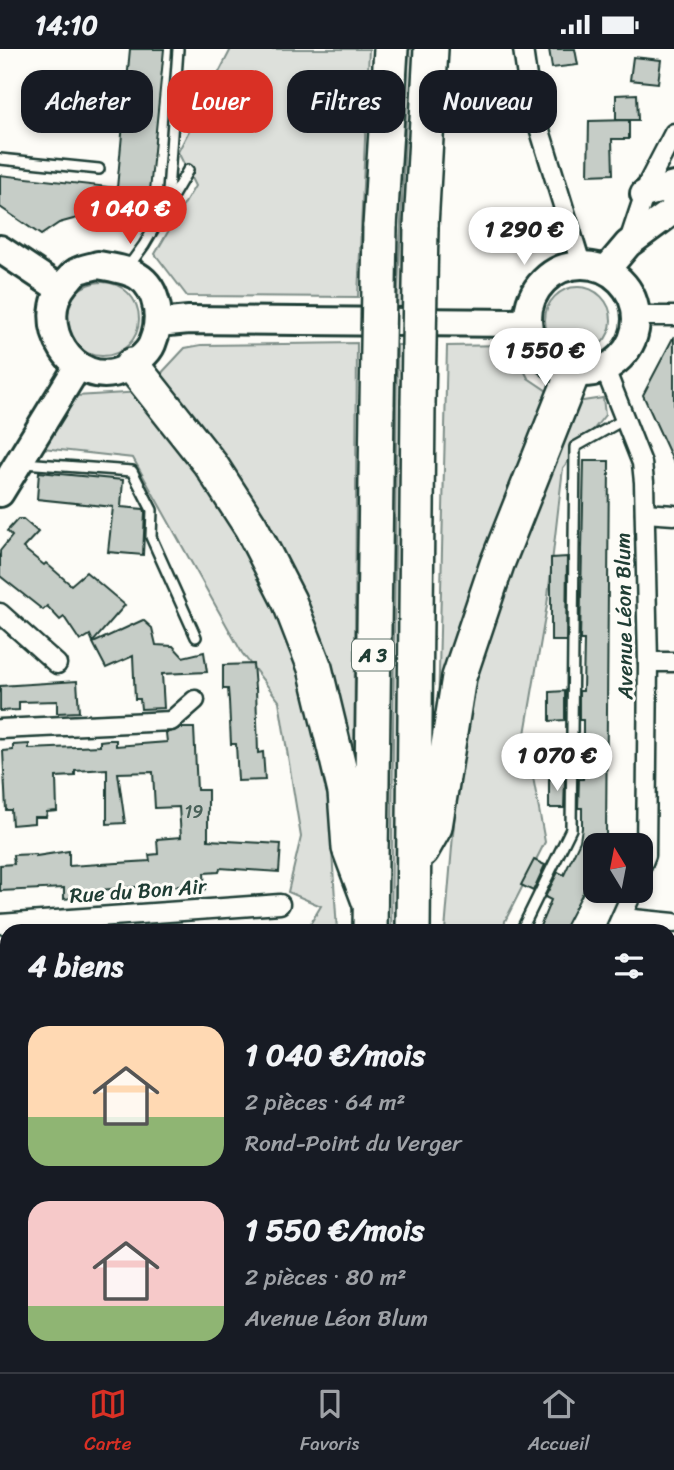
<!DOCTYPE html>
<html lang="fr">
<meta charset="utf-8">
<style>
body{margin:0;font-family:Sriracha,sans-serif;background:#242831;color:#f1f3f6;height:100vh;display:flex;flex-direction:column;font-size:26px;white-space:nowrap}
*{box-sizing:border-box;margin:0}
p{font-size:23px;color:#9ea1a6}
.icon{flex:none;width:38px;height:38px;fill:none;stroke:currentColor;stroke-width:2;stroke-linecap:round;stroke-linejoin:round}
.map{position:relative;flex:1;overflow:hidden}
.panel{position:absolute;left:0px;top:875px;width:676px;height:448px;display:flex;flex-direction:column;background:#171b24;border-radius:21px 21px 0 0;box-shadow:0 4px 10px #0003}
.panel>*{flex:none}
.banner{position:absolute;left:21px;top:21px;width:634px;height:63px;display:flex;gap:14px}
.needle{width:46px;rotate:350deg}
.fabs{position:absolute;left:583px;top:784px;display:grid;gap:14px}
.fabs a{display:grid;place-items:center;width:70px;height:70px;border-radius:14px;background:#171b24;box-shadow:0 4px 10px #0003;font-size:35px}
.price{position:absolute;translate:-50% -60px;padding:0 16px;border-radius:24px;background:#fff;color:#222;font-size:23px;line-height:46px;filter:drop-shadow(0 2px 4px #0008)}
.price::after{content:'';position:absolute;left:50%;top:42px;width:21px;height:16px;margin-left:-10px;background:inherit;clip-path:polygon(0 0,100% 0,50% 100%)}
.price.on{background:#d93025;color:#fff}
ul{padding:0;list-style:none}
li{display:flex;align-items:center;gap:21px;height:175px;padding:0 28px}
li span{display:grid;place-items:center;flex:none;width:196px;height:140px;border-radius:21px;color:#555}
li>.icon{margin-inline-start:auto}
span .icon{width:84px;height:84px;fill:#fffc;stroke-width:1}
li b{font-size:30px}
h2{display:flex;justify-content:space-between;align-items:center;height:84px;padding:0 28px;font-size:30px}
.tag{padding:0 24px;border-radius:21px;background:#171b24;box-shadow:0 4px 10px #0003;font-size:24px;line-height:63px}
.tag.on{background:#d93025;color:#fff}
.status{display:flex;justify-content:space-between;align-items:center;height:49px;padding:0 35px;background:#171b24;direction:ltr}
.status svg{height:19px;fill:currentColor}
.tabs{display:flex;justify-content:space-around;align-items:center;height:98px;border-top:2px solid #363941;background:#171b24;font-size:19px;color:#9ea1a6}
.tabs a{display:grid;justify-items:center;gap:4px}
.tabs .on{color:#d93025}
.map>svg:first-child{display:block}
.green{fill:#dde0db;stroke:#7e8e88;stroke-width:2}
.building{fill:#c6cdc7;stroke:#1f3d34;stroke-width:2}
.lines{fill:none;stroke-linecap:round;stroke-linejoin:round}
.lane-casing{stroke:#1f3d34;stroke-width:14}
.street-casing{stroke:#1f3d34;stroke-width:23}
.secondary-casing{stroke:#1f3d34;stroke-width:32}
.highway-casing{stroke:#1f3d34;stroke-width:38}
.lane{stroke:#fdfcf7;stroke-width:9}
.street{stroke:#fdfcf7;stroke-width:18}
.secondary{stroke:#fdfcf7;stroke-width:26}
.highway{stroke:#fdfcf7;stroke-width:33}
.highway-bridge-casing{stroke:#1f3d34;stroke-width:38;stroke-linecap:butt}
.highway-bridge{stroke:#fdfcf7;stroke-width:33}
.labels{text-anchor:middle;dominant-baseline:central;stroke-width:6;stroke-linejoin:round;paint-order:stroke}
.number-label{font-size:18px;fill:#496159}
.shield{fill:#fdfcf7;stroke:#62766e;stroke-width:2}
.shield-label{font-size:19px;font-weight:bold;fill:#1f3d34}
.street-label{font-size:21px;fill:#1f3d34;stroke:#fdfcf7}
</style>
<div class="status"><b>14:10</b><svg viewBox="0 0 49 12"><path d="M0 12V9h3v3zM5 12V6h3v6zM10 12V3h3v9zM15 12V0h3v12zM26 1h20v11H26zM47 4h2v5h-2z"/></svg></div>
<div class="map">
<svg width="674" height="1323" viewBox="0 0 674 1323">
<rect width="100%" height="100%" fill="#fdfcf7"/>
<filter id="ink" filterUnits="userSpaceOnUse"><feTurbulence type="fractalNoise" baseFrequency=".0143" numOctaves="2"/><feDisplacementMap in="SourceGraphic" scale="14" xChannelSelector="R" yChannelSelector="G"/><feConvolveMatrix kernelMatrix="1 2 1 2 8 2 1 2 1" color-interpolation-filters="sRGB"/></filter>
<g filter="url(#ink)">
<g class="green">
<polygon points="231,0 369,0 358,248 187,247 155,205 195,137 178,103"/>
<polygon points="409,0 416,0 404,260 397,261"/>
<circle cx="102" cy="270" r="37"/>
<circle cx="578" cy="271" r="33"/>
<polygon points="357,294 354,744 331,629 157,329 185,299 201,296"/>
<polygon points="397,296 405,296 398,882 391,882"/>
<polygon points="511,296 528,329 553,346 438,664 447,297"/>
<polygon points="142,343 256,512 301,622 329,754 337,882 306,882 321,857 288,843 301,788 279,652 242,604 133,409 42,399 76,347"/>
<polygon points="603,349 605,366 563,419 547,556 525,685 545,793 505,872 504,882 445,882 459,714 481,599 577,353"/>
<polygon points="669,956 674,977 674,1045 669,1045"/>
</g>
<g class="building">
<polygon points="130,0 164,0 150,142 134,141 131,169 119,166 88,166 59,174 41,186 0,158 0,126 117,139"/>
<polygon points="549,0 575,0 578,16 552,19"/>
<polygon points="633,8 661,11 658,34 630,31"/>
<polygon points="637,45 638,71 616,71 616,46"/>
<polygon points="629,71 629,90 612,90 613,125 588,126 589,72"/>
<polygon points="674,287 674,414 643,346"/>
<polygon points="584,412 609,412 606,787 604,796 595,796 595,820 563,882 538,882 551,851 545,848 558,823 564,826 580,792 582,779 582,759 578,759 579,730 583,730 583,671 579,671 579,642 583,642 584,591 580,591"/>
<polygon points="39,423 123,431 121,458 144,460 145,463 143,506 108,503 113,458 37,450"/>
<polygon points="18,470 23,470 38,483 23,499 44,516 46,514 71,536 86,523 125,556 93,593 90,586 80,592 64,568 60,571 47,557 43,561 0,527 0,502 12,487 7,482"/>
<polygon points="567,508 566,592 551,592 551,509"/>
<polygon points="143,571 152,579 156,596 173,597 183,608 204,603 207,623 162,625 164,659 141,660 140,650 135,650 133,607 106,619 93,594"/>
<polygon points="253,615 255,639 256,639 258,704 263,703 265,731 238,732 236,695 231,695 229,652 228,640 223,640 223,616"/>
<polygon points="77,632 79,663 57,664 57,652 19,653 19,661 0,662 0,637"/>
<polygon points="565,642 565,671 550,672 550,643"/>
<polygon points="180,679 194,679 197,741 208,741 208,791 281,795 279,823 220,819 219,823 204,824 205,841 185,842 184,837 135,838 101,841 102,846 64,850 64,839 0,842 0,816 14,815 13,806 36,805 36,807 69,802 69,817 150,812 149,806 158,805 157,790 181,788 179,758 155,759 153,723 118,724 125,774 107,775 107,720 75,722 75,727 56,728 57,762 47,763 46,768 34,768 34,774 12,776 11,761 6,761 3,702 13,701 13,696 29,695 29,700 100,697 100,692 108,691 116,691 116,697 167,693 166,684"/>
<polygon points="549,730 565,730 564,759 549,759"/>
<polygon points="534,811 545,816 533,842 521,836"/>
</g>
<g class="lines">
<g class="lane-casing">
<g id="lane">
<polyline points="0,110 99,120"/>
<polyline points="167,157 178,0"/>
<polyline points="128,218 144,196 188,121"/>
<polyline points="23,414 132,422 152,461 151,488 196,588"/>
<polyline points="521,882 571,780 575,398 623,371"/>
<polyline points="0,1095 7,1095"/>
<polyline points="0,1117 7,1117"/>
<polyline points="0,1184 7,1184"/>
<polyline points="179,1323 180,1316"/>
<polyline points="490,1323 490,1316"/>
<polyline points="563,1323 563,1316"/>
</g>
</g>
<g class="street-casing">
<g id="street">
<polyline points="523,0 530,49 581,215"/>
<polyline points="628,195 649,132 674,84"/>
<polyline points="636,267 674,267"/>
<polyline points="605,320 642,414 644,433 648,613 646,806 640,821"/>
<polyline points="645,464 674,466"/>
<polyline points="0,564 57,615"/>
<polyline points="648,613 674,613"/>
<polyline points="0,680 171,672 195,651"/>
<polyline points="623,869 674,874"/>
<polyline points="0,875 280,855"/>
<polyline points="615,882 633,842"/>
<polyline points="668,1169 674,1169"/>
<polyline points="649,1316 651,1323"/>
<polyline points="0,1318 17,1316"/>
</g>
</g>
<g class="secondary-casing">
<g id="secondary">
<polyline points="644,145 674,137"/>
<polyline points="0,200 60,240"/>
<circle cx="582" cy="270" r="54"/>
<path d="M98,216C128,221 151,224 157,259C159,271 157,283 152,295C148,305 134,315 125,320C74,344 31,273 66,233C70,229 73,224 78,222C84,219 92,218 98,216Z"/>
<polyline points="606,221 628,195 674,161"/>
<polyline points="158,274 189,271 527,274"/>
<polyline points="0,444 78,317"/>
<polyline points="0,1241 7,1266"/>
<polyline points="21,1316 23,1323"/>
</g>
</g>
<g class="highway-casing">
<g id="highway">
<polyline points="421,177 431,0"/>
<polyline points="380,178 391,0"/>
<polyline points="132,316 211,416 251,478 289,552 315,619 345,743 349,799 370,855"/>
<polyline points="422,801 435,778 459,628 497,515 573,324"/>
<polyline points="370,882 377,356"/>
<polyline points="413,882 418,355"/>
<polyline points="358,1323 358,1316"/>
<polyline points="401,1323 402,1316"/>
</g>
</g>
<use href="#lane" class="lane"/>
<use href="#street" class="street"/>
<use href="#secondary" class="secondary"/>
<use href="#highway" class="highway"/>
<g class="highway-bridge-casing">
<g id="highway-bridge">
<polyline points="418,355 421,177"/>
<polyline points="377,356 380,178"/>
</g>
</g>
<use href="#highway-bridge" class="highway-bridge"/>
</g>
</g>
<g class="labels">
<g class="number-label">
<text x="194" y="763">19</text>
</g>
<rect class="shield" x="352" y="590.5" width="42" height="31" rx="5"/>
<g class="shield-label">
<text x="373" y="606">A 3</text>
</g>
<g class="street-label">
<text transform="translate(624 567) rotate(-91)">Avenue Léon Blum</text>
<text transform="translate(138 842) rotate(-4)">Rue du Bon Air</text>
</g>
</g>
</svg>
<div class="fabs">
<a><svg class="needle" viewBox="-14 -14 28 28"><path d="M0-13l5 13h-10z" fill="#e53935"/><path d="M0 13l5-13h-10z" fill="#9ea1a6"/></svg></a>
</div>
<b class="price on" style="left:130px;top:197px">1 040 €</b>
<b class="price" style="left:524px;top:218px">1 290 €</b>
<b class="price" style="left:545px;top:339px">1 550 €</b>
<b class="price" style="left:557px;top:744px">1 070 €</b>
<div class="banner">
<a class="tag">Acheter</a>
<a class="tag on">Louer</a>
<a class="tag">Filtres</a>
<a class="tag">Nouveau</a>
</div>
<section class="panel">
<h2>4 biens<svg class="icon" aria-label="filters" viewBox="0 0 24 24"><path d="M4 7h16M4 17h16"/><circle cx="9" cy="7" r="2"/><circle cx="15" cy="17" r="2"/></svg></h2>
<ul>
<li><span style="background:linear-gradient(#ffd9b3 65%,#8fb573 0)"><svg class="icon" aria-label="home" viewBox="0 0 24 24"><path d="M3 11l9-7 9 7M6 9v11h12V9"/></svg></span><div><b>1 040 €/mois</b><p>2 pièces · 64 m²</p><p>Rond-Point du Verger</p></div></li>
<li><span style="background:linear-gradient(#f6c9c9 75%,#8fb573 0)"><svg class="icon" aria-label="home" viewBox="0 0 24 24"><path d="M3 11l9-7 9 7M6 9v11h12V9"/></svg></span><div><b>1 550 €/mois</b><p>2 pièces · 80 m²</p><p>Avenue Léon Blum</p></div></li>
</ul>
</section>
</div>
<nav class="tabs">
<a class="on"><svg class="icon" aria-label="map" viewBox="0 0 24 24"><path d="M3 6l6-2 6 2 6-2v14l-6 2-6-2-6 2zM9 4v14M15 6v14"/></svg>Carte</a>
<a><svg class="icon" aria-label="saved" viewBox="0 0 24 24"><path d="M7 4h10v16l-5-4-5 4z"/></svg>Favoris</a>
<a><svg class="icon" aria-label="home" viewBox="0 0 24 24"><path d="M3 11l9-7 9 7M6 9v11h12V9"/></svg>Accueil</a>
</nav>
